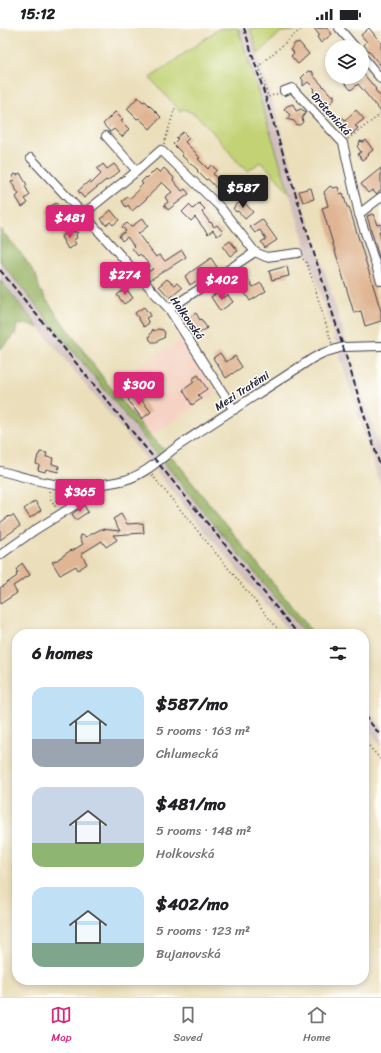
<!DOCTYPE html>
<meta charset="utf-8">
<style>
body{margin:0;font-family:Sriracha,sans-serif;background:#f6f6f6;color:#202124;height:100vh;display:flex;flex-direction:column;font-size:15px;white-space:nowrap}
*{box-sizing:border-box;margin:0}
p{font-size:13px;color:#757577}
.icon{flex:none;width:22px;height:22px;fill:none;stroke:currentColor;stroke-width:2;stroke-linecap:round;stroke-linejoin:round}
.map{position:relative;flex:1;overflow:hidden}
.side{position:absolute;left:12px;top:601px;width:357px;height:356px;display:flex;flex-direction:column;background:#fff;border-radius:16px;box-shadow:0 2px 6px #0003}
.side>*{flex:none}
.controls{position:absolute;left:325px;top:12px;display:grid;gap:8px}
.controls a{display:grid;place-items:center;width:44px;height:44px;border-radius:50%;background:#fff;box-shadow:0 2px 6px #0003;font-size:20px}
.price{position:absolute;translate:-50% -34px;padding:0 9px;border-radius:4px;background:#db2777;color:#fff;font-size:13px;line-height:26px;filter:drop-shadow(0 1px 2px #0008)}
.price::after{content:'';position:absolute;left:50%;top:24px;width:12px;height:9px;margin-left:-6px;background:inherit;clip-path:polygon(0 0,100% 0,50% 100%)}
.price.on{background:#222;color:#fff}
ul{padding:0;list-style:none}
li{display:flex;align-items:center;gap:12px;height:100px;padding:0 20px}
li span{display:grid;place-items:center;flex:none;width:112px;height:80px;border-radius:12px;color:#555}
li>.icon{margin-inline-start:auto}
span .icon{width:48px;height:48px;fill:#fffc;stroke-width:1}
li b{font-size:17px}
h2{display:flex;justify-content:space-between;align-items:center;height:48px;padding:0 20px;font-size:17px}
.status{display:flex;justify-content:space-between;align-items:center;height:28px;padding:0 20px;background:#fff;direction:ltr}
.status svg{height:11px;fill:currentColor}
.tabs{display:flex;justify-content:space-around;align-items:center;height:56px;border-top:1px solid #e0e0e0;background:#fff;font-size:11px;color:#757577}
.tabs a{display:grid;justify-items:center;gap:2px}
.tabs .on{color:#db2777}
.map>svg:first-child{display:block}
.built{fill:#f5d2c3}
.industrial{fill:#d1bfbd}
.green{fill:#c2d274;stroke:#727a58}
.forest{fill:#99b466;stroke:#5e6b50}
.building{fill:#e0b593}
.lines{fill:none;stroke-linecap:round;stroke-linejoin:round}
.street-casing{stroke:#403e4e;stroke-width:10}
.path{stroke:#403e4e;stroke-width:1.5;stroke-dasharray:1 3;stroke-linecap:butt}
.street{stroke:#fff;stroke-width:8}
.rail{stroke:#22223b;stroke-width:2;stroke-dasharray:6 3;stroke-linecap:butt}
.labels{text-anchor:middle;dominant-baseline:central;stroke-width:3;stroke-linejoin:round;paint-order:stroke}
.street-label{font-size:11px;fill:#22223b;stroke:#fdfcf7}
</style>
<div class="status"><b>15:12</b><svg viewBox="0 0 49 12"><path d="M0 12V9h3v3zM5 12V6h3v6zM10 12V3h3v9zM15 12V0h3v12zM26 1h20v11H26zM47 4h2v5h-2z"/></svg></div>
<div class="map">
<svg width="381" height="969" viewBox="0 0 381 969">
<rect width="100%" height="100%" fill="#fdfcf7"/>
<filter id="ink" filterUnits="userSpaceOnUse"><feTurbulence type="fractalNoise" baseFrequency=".025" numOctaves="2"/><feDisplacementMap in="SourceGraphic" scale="8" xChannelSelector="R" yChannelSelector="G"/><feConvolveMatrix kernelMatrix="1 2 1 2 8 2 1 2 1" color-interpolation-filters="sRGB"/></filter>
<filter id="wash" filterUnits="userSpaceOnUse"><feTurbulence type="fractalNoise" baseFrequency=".012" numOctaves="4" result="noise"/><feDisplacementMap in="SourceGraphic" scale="16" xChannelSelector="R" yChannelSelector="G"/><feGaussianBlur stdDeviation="0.9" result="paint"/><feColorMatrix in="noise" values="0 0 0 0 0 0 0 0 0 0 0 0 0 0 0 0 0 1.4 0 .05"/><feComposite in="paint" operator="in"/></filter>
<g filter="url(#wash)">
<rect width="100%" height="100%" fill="#ebdfbb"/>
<polygon class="built" points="182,311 216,365 150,408 109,356"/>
<g class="industrial">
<polygon points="238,0 249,0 323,238 381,425 381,460"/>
<polygon points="0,233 201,480 306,606 291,606 192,487 0,252"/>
<polygon points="364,676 381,698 381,718 364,695"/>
</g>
<g class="green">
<path d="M220,0H238L290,167C281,155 272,143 260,134L248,143L241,138L210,101L196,87L184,81L180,83L150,50L167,38Z"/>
<polygon points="250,0 296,0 294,3 281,4 258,26"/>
</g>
<g class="forest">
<polygon points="0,201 17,220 36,247 40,262 57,287 107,355 150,408 172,429 184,443 186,447 314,606 306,606 201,480 0,233"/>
<polygon points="0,252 39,300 30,296 17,297 15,307 0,321"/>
</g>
<g id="blocks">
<g class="building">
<polygon points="314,0 327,0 332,6 321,15 317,9 319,7"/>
<polygon points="369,0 381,15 381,38 364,17 367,14 361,7"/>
<polygon points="299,14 309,26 298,36 291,28 294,25 291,21 295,15 297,15"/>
<polygon points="308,43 313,44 313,47 331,67 334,67 334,72 327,78 324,76 322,76 322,73 313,63 315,61 308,54 303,58 303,52 301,50"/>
<polygon points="362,44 376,61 375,62 381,69 381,84 358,56 351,62 344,54 351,49 362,49"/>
<polygon points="138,69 143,74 145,73 161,89 150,101 139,90 137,91 127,81"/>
<polygon points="293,76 296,83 301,81 306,84 302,90 303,94 300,97 297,97 294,93 287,91 290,87 284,81 287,78"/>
<polygon points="356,82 364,91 355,98 358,100 351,107 345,100 344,102 336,94 342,89 345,92"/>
<polygon points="115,84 123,92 121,93 129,101 122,109 114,101 110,104 103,96"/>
<polygon points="183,104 189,110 185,114 197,126 197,127 200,130 198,131 208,141 211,137 217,142 213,146 221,155 226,149 236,158 227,166 224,162 221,165 208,151 206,152 197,143 198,142 182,128 183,126 173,116 178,111 176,110"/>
<polygon points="366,112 373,122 368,126 369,127 362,132 358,126 361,124 357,118 359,116 360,113 363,114"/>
<polygon points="103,136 107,141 114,136 120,143 107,153 106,152 84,170 78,163 89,153 91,156 101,146 97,141"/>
<polygon points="164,140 174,150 173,152 182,163 185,161 189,166 168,182 164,177 168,174 165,169 172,164 162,154 144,173 132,183 128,177 126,179 122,173 128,169 129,171 139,162 138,160 143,156 141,154 146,149 147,150 156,141 160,145"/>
<polygon points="381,140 381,162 376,166 372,162 368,165 361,156"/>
<polygon points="20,145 27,157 25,158 30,167 25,171 28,175 22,179 16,169 19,166 11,154 14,152 13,150 14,146 17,147"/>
<polygon points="330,158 333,160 338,159 340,166 343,165 347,179 349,179 381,283 381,293 365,298 361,283 354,285 322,180 328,178 324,164"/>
<polygon points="311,160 314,171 303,174 299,163"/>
<polygon points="242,172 253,184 245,191 238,183 236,184 233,180"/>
<polygon points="56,175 62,184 51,191 46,183 49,182 48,180"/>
<polygon points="199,175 205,181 202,184 210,195 211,194 214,199 217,197 223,204 217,208 213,202 208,206 195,189 191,193 182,184 189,177 193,181"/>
<polygon points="111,182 119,192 113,197 110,194 106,197 101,191"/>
<polygon points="373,186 377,197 381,196 381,203 379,203 381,212 381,229 379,229 367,188"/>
<polygon points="143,190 148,198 138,206 156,229 160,227 165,233 182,222 186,229 150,252 146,245 153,241 140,226 138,228 132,220 134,218 127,209 122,213 119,208 126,203 122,199 127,195 131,199"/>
<polygon points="262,191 277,212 265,220 261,214 266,211 260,202 255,205 250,199"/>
<polygon points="72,201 74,204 78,204 76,207 77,210 73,212 76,216 68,221 61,209"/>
<polygon points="230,213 238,223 230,228 223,218"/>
<polygon points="211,230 217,239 190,257 185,248"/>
<polygon points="287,238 289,248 272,252 269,243"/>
<polygon points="245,246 253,259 261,255 266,263 250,273 236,251"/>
<polygon points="167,251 174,257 177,255 182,260 170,270 159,258"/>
<polygon points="125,261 127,264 128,263 133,270 124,276 117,267"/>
<polygon points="217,265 220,270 222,268 223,270 228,267 233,274 220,283 211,269"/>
<polygon points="144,279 147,283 150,285 150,288 146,290 149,295 144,299 135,285"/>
<polygon points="196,285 200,292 201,291 207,300 198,306 188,291"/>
<polygon points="153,301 154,303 158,301 163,302 165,305 164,308 165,309 156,314 152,314 150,312 149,309"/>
<polygon points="220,325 226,334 235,328 242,339 226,350 213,330"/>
<polygon points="198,347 207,361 198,367 201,371 192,377 183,362 194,354 192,351"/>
<polygon points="136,365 151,384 142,391 128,372"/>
<polygon points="40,424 47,425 46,429 53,430 52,436 59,438 58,444 46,441 45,444 38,442 39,437 36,436 38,427 39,427"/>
<polygon points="35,473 41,482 30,490 24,481"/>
<polygon points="84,477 88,484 76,492 72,486"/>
<polygon points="121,486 127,496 143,495 144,505 113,507 117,512 106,519 102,513 81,526 87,536 78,542 76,538 60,547 52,534 57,532 71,522 72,523 83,516 80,511 81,507 85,508 86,509 101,501 120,503 113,491"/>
<polygon points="13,487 20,498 0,512 0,495 9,488 10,489"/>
<polygon points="22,535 30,547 13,558 17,565 0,576 0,560 17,548 16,546 18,544 16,542"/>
</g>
</g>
</g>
<g filter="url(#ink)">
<use href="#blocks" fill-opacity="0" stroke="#403e4e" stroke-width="1"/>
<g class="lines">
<g class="street-casing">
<g id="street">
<polyline points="339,0 355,19"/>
<polyline points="362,28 381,51"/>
<polyline points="284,63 292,60 343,115 359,186 381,253"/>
<polyline points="106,108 137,143"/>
<polyline points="31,130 83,186 169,281 234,382"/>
<polyline points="83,186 137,143 161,122 221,180 255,224 266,229 298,225"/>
<polyline points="359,186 381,169"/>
<polyline points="169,281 255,224"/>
<path d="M0,443C25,449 51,458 77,458C91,459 111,455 125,452C146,446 161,430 178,418C222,388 268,360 313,330L323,325L343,319L381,318"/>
<polyline points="0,527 35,502 75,477 79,471 81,458"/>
</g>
</g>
<g class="path">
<polyline points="277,66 268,69 259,38 302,0"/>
<polyline points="348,111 381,86"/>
<polyline points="164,116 175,80"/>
<polyline points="303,231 306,234 309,241 332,316"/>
<polyline points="152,447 282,606"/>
<polyline points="49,463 50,470 56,480"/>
<polyline points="364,712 381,732"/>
</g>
<use href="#street" class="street"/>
<g class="rail">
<polyline points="244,0 381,441"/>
<polyline points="0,242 298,606"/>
<polyline points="364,687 381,708"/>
</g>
</g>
</g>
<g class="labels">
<g class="street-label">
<text transform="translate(331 86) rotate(48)">Drátenická</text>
<text transform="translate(187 290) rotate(55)">Holkovská</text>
<text transform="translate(242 363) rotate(-33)">Mezi Tratěmi</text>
</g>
</g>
</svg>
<div class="controls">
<a><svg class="icon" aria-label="layers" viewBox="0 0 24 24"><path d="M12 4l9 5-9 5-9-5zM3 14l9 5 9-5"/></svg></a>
</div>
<b class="price on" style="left:243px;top:181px">$587</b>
<b class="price" style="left:70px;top:211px">$481</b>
<b class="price" style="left:125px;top:268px">$274</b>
<b class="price" style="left:222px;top:273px">$402</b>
<b class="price" style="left:139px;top:378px">$300</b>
<b class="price" style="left:80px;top:485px">$365</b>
<section class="side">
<h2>6 homes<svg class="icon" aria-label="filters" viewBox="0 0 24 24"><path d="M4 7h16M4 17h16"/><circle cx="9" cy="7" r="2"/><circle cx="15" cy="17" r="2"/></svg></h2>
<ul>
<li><span style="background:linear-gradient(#bfe0f5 65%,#9aa5b1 0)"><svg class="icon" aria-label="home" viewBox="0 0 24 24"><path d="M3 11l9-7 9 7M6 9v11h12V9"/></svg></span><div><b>$587/mo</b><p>5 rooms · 163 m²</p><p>Chlumecká</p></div></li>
<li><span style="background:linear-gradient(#c9d6e8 70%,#8fb573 0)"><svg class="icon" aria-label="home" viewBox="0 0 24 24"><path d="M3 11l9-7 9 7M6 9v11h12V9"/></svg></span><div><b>$481/mo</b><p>5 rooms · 148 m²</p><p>Holkovská</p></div></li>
<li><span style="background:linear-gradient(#bfe0f5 70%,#7fa58c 0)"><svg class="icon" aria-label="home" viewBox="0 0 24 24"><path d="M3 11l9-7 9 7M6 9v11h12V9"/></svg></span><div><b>$402/mo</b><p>5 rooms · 123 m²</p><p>Bujanovská</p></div></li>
</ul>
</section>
</div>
<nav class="tabs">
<a class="on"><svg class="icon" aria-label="map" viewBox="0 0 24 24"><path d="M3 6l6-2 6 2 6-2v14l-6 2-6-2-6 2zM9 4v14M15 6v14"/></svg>Map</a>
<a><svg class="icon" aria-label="saved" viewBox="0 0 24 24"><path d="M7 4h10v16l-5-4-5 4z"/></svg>Saved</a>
<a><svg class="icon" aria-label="home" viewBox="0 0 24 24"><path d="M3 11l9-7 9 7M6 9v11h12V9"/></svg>Home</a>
</nav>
